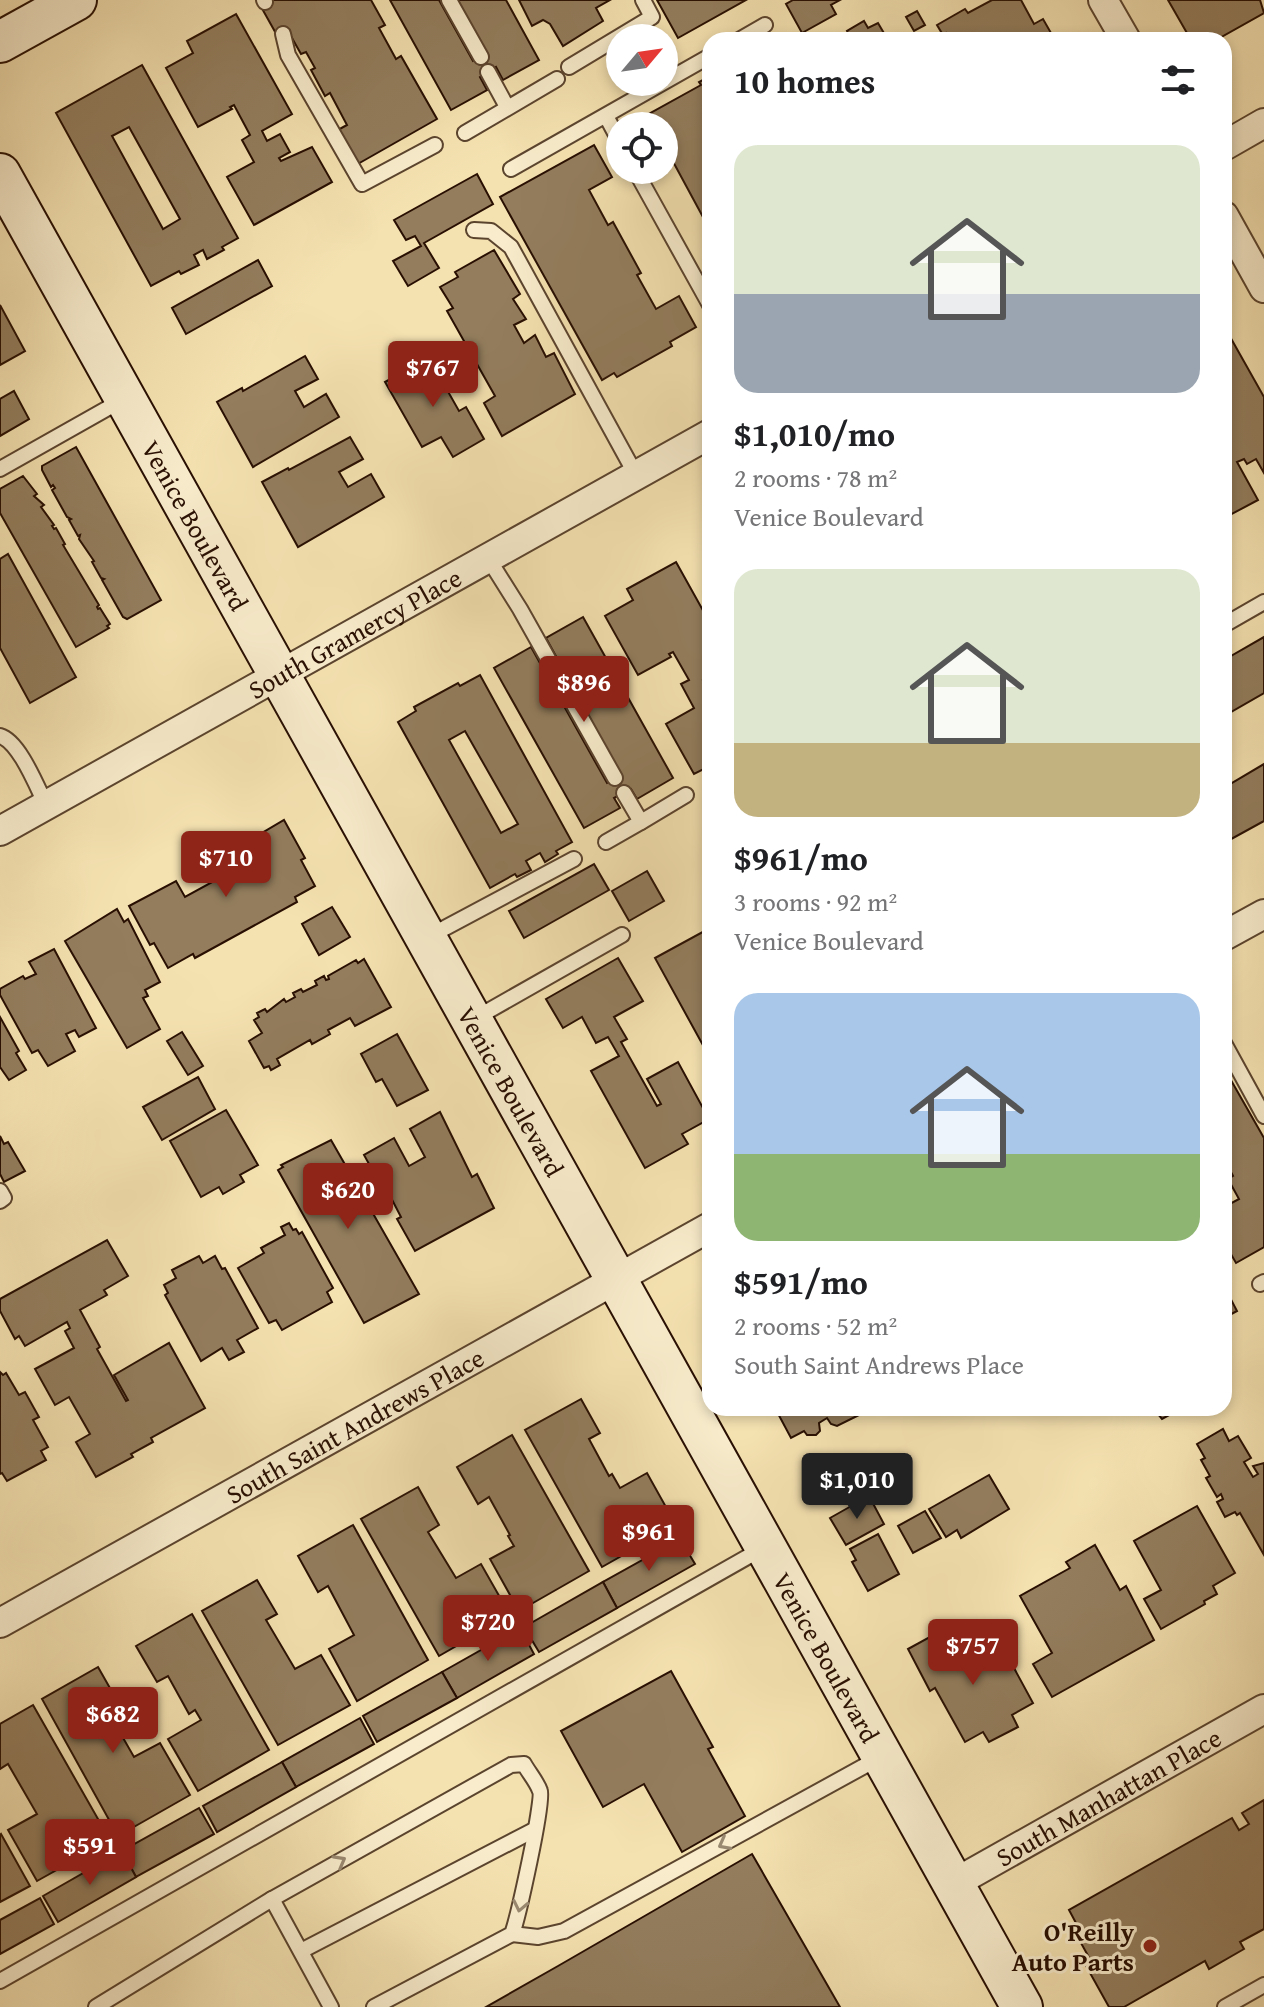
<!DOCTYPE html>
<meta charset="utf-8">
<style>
body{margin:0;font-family:"Gentium Book Plus",serif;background:#f6f6f6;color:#202124;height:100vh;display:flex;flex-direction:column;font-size:30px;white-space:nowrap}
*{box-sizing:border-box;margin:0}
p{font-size:26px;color:#757577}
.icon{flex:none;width:44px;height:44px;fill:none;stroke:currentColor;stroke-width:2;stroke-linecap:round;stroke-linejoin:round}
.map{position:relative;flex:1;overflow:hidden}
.side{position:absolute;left:702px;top:32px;width:530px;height:1384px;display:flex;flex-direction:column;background:#fff;border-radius:24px;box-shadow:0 4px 12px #0003}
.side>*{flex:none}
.needle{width:52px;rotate:61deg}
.fabs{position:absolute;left:606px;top:24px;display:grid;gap:16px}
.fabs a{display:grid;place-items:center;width:72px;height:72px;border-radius:50%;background:#fff;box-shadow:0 4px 12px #0003;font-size:40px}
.price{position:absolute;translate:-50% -68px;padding:0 18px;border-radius:8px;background:#8f2418;color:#fff;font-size:26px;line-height:52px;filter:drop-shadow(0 2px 4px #0008)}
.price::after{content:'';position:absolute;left:50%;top:48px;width:24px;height:18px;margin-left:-12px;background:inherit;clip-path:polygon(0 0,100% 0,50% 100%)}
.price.current{background:#222;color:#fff}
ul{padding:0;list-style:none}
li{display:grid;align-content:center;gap:16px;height:424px;padding:0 32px}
li span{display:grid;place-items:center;height:248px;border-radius:24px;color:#555}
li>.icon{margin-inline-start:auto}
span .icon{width:144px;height:144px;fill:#fffc;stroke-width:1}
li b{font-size:34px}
h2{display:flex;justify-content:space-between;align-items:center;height:96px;padding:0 32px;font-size:34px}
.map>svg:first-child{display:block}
.building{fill:#937d5d;stroke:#280f02;stroke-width:2;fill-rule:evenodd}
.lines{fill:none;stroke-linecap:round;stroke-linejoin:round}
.lane-casing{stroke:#5b442e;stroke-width:18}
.street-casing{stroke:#5b442e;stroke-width:32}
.secondary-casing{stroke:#280f02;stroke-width:44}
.lane{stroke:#f8eccc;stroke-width:14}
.street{stroke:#f8eccc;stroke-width:28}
.secondary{stroke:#f8eccc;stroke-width:40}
.oneway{stroke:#9a8971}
.poi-dot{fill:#8f2418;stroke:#f8eccc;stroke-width:3}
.labels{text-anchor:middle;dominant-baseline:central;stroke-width:6;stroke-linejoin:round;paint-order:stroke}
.street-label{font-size:26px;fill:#280f02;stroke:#f8eccc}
.poi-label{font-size:26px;font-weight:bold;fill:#280f02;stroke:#f8eccc;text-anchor:end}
</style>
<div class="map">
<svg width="1264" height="2007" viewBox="0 0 1264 2007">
<rect width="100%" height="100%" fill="#f5e2b1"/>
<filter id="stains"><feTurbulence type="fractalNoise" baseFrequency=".0025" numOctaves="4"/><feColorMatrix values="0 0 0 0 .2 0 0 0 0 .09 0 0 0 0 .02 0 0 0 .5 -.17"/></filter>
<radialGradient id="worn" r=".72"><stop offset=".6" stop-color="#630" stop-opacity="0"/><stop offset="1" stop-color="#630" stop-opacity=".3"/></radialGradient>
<g class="building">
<polygon points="270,0 371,0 385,25 379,28 396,59 401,56 437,119 356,165 336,131 347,125 330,93 325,96 311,70 315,68 306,52 301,54 288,31 278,37 260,5"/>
<polygon points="390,0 439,0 473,61 487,54 457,0 506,0 539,60 503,80 496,67 480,77 487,90 451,110"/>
<polygon points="519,0 610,0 596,8 603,21 563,46 550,24 543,20 532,26"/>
<polygon points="657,0 746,0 678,38"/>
<polygon points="793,0 840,0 831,5 836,14 802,33 786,4"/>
<polygon points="992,0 1021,0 1034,24 1043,19 1055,40 950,40 946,33 943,35 937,25 965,9 968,13"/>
<polygon points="1168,0 1260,0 1264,13 1216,40 1191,40"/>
<polygon points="917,11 925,25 914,31 906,17"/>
<polygon points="236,14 292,114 262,131 267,141 280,134 290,152 279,158 281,161 312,147 332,182 254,225 227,177 254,162 242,140 250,135 234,105 230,107 232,109 198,127 166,68 193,53 187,41"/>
<polygon points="864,21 868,28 878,23 888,40 849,40 851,39 847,31"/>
<path d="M142,65L238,238L222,247L224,250L207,259L203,250L194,255L199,265L181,274L179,271L151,286L56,113ZM129,127L180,219L163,229L112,136Z"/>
<polygon points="710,76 710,230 664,145 664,126 653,126 647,115 701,85 699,82"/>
<polygon points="594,145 612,177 589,190 608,225 613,222 641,273 637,275 656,309 679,296 696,327 670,342 672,346 617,377 614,373 602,380 500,197"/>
<polygon points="477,174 493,204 424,243 439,268 408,286 393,261 421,246 415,236 406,240 394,220"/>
<polygon points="494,250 520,294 513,299 526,319 514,325 524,343 535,335 546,357 554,353 575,394 502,436 484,403 495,396 447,311 453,308 440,287 458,277 455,272"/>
<polygon points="258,260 272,286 186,334 172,308"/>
<polygon points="0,305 25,351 0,365"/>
<polygon points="1224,326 1264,397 1264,473 1256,459 1247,464 1244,459 1237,462 1258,500 1228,516 1224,509"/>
<polygon points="305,356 318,379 295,391 304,407 326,394 339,417 253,467 217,402 242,388 243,391"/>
<polygon points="429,358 459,411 466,407 484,439 453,457 441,437 422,447 385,382"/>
<polygon points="14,391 29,419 0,436 0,399"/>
<polygon points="350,437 363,459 339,472 348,487 371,474 384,497 298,547 262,482 288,468 289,470"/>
<polygon points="76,447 161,600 127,619 123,617 102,580 104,579 101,578 92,562 94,561 79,539 80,535 78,536 69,520 71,519 67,517 52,490 55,488 53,485 51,487 42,470 42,466"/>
<polygon points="23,476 37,494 34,496 44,505 41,507 54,525 52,526 54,529 56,528 65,544 63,545 99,605 97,607 98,609 100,608 110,624 107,626 109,628 76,647 0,513 0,489"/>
<polygon points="8,554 76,677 30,703 0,648 0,559"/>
<polygon points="676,562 710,623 710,676 703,680 707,687 710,685 710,766 694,774 666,724 694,708 681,684 689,680 673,652 669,654 671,657 638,675 605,616 633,600 627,589"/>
<polygon points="583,617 673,778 637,799 631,789 614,798 620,808 584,828 494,668 531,647 607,783 621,775 546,638"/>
<polygon points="1264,637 1264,693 1224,716 1224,660"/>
<path d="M480,675L572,842L556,851L558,854L545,862L540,853L526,861L531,870L517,877L515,874L490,888L398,722L416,711L414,707L458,683L460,686ZM465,731L518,824L501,833L449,740Z"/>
<polygon points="1264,764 1264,821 1224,843 1224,785 1225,787"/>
<polygon points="284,820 305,858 301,860 315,886 295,897 297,902 195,958 193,954 168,968 154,943 150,945 129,906 176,881 185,897 247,863 238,847"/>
<polygon points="594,864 609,890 524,938 509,911"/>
<polygon points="647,871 664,901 629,921 612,891"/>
<polygon points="332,907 350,937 319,955 302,924"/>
<polygon points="117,909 124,922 128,919 160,982 145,990 148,996 143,998 160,1029 127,1048 65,941"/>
<polygon points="710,928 710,1058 655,958"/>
<polygon points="54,949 96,1028 79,1037 75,1030 66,1034 75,1051 48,1066 38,1050 32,1053 0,995 0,989 23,976 25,979 36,974 29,962"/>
<polygon points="618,958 643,1001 614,1017 627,1039 621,1042 657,1106 661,1104 647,1079 678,1062 709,1119 682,1134 688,1144 645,1168 591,1071 619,1056 608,1037 596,1043 582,1017 563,1028 546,999"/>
<polygon points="364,959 391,1007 355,1026 350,1018 328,1030 330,1034 312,1044 310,1040 277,1059 280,1065 271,1070 269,1066 264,1068 249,1041 262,1033 254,1020 259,1017 257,1013 265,1009 267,1012 284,999 286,1002 295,997 293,993 301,989 303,992 317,985 315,981 324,976 326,980 329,979 328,976 356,960 358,963"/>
<polygon points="0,1017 19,1051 16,1053 26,1070 9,1080 0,1067"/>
<polygon points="182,1032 203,1066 188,1075 167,1041"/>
<polygon points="397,1034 428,1090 397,1106 382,1079 376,1082 361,1054"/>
<polygon points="1224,1068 1264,1138 1264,1247 1236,1263 1224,1242 1224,1207 1239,1199 1228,1179 1233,1176 1224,1159"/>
<polygon points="198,1077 215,1109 162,1140 143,1107"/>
<polygon points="226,1110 258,1165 240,1175 244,1182 223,1194 219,1187 201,1197 170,1141"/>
<polygon points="440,1112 472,1177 477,1174 494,1208 415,1251 397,1219 401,1217 387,1190 384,1191 364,1155 394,1138 409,1166 425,1157 410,1129"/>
<polygon points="0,1136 4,1144 8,1142 25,1171 4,1182 0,1174"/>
<polygon points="331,1140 419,1294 364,1323 278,1170 283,1167 281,1165"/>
<polygon points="289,1223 293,1230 296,1229 299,1234 302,1232 333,1288 327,1292 332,1302 282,1330 276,1320 269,1323 238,1268 264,1253 261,1248 285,1235 281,1227"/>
<polygon points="107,1240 128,1276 104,1290 107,1295 80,1310 100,1347 97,1349 126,1401 128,1400 114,1375 169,1343 205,1408 151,1438 153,1442 131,1454 133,1457 96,1477 76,1442 90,1434 69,1397 55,1405 35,1369 74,1348 65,1331 70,1328 67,1322 25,1346 19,1336 15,1339 0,1311 0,1299"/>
<polygon points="199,1256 203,1263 215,1256 222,1269 225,1268 258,1328 237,1340 244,1352 229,1360 222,1348 201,1361 165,1295 168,1293 164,1285 176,1278 172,1270"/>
<polygon points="1224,1286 1237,1311 1224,1318"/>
<polygon points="0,1372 3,1375 6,1373 19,1395 25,1392 39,1417 33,1420 48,1447 41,1451 46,1460 7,1481 2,1473 0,1474"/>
<polygon points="581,1399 600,1433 589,1439 609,1476 612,1474 620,1488 647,1473 676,1525 602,1567 525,1430"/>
<polygon points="775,1408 857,1408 861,1414 837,1426 831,1424 827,1418 819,1423 820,1431 816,1435 807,1435 804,1431 791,1438"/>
<polygon points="1153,1408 1182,1408 1162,1419"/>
<polygon points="1223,1429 1229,1441 1238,1436 1251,1458 1244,1462 1253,1477 1258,1474 1253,1466 1264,1463 1264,1555 1240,1513 1237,1515 1235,1512 1225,1517 1217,1502 1223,1499 1221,1494 1217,1497 1206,1478 1210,1476 1201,1460 1205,1458 1197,1444"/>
<polygon points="512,1435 589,1571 519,1611 490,1559 514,1546 508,1536 510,1535 489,1497 478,1504 457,1467"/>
<polygon points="989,1475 1009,1509 961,1538 957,1530 946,1537 929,1509"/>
<polygon points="418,1487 439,1525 428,1532 456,1578 481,1564 510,1615 439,1656 361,1519"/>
<polygon points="869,1496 884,1524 846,1545 830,1518"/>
<polygon points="1197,1506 1235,1573 1213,1586 1217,1594 1204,1601 1205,1604 1161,1629 1144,1599 1161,1590 1134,1541"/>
<polygon points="925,1511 941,1538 913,1553 898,1526"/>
<polygon points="353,1525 428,1660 357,1701 329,1649 354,1635 328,1586 318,1592 298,1556"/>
<polygon points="878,1534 899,1574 868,1591 852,1562 856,1560 850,1549"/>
<polygon points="680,1539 695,1564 617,1608 603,1582"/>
<polygon points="1095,1545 1120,1590 1126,1586 1154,1640 1052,1697 1033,1664 1052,1653 1020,1596 1070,1568 1066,1562"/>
<polygon points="257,1580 277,1614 266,1620 295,1669 321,1655 350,1705 278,1745 202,1611"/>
<polygon points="603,1582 617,1608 539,1652 524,1627"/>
<polygon points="192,1614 269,1750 198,1791 168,1739 201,1720 195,1710 189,1714 168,1676 157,1682 136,1646"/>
<polygon points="520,1628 534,1654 457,1698 442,1672"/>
<polygon points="937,1633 950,1658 976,1644 983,1657 1002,1646 1033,1703 1012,1715 1018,1727 989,1742 983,1732 965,1742 935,1688 930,1691 908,1649"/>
<polygon points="98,1667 119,1704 107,1710 134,1757 160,1743 190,1795 118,1836 42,1699"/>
<polygon points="671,1671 713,1747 708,1749 745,1816 682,1852 644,1784 603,1807 561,1731"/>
<polygon points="442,1672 457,1698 377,1742 363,1716"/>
<polygon points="33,1705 110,1840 37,1881 8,1830 37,1814 8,1764 0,1769 0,1724"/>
<polygon points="360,1718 374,1744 296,1787 282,1762"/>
<polygon points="282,1762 296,1787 217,1832 203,1806"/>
<polygon points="1264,1800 1264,1929 1240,1942 1244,1949 1209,1969 1205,1961 1124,2007 1109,2007 1085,1964 1091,1961 1071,1925 1076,1923 1069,1910 1232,1818 1239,1830 1249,1824 1242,1813"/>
<polygon points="199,1808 214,1834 136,1877 122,1851"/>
<polygon points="1,1834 30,1886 0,1902 0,1835"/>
<polygon points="122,1851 136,1877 58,1922 43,1896"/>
<polygon points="752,1854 840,2007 486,2007 558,1966"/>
<polygon points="40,1898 54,1924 0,1954 0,1920"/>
</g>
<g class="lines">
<g class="lane-casing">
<g id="lane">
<polyline points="264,0 265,2"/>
<polyline points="449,0 481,57"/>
<polyline points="283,34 288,55 362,184 435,145"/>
<polyline points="739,40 765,25"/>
<polyline points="569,67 652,17 643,0"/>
<polyline points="488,72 507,107"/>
<polyline points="606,116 620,142"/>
<polyline points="465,133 557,79"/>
<polyline points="511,169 710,56"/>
<polyline points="635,170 710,305"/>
<polyline points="474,230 491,231 511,247 636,475"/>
<polyline points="0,469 124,399"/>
<polyline points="488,558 520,609 615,778"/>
<polyline points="1224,625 1264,602"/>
<path d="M0,736C19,741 37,787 46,805"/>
<polyline points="624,793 641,822 686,795"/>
<polyline points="606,842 641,822"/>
<polyline points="428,937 574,859"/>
<polyline points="474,1019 622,935"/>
<polyline points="1224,1043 1264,1116"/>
<polyline points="0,1191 4,1198 0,1201"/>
<polyline points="1260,1284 1264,1282"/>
<polyline points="272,1899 331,2007"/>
<polyline points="512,1934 538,1937 564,1931 879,1758"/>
<polyline points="301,1951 534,1830"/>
<polyline points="0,1981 765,1547"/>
<path d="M96,2007L272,1899L511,1765L524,1764C529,1773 537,1782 540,1791C544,1801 518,1918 512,1934L374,2007"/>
<polyline points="1225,2007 1264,1985"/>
</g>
</g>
<g class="street-casing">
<g id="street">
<polyline points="1103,0 1126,40"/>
<polyline points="1224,146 1264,123"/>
<polyline points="1224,216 1264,288"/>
<path id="s1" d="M0,831L710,434"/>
<polyline points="1224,936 1264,914"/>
<path id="s2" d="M0,1623L710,1227"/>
<path id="s3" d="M953,1884L1264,1709"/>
</g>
</g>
<g class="secondary-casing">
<g id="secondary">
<polyline points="0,42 76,0"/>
<path id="s4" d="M0,174L1022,2007"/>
</g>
</g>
<use href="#lane" class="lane"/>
<use href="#street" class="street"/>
<use href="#secondary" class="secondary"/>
</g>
<defs><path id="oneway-chevron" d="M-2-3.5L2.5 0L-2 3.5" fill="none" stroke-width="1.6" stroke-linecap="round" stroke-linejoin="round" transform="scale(2)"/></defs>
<g class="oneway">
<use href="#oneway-chevron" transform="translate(724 1844) rotate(152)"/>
<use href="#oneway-chevron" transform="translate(340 1861) rotate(-29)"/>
<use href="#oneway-chevron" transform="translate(520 1906) rotate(102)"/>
</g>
<circle class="poi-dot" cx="1150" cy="1946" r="8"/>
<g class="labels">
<g class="street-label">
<text stroke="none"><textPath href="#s4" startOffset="402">Venice Boulevard</textPath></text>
<text stroke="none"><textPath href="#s1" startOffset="406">South Gramercy Place</textPath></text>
<text stroke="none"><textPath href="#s4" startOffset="1050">Venice Boulevard</textPath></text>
<text stroke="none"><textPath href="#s2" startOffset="406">South Saint Andrews Place</textPath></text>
<text stroke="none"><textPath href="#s4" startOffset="1698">Venice Boulevard</textPath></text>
<text stroke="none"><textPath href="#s3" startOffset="178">South Manhattan Place</textPath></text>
</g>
<g class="poi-label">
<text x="1134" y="1931">O'Reilly<tspan x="1134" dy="30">Auto Parts</tspan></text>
</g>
</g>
<rect width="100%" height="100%" filter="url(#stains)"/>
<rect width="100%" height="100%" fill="url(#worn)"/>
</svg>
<div class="fabs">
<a><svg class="needle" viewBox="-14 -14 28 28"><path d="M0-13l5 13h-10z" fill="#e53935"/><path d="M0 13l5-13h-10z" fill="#757577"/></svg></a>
<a><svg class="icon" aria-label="locate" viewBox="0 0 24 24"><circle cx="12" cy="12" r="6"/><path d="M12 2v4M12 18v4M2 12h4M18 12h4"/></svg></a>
</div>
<b class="price" style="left:433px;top:409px">$767</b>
<b class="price" style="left:584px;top:724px">$896</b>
<b class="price" style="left:226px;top:899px">$710</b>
<b class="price" style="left:348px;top:1231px">$620</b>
<b class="price current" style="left:857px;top:1521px">$1,010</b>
<b class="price" style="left:649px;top:1573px">$961</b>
<b class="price" style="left:488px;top:1663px">$720</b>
<b class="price" style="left:973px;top:1687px">$757</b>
<b class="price" style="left:113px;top:1755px">$682</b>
<b class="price" style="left:90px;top:1887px">$591</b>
<section class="side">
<h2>10 homes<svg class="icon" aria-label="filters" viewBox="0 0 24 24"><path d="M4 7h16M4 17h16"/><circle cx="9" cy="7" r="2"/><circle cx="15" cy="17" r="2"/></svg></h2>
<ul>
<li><span style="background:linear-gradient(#dfe7d0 60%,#9aa5b1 0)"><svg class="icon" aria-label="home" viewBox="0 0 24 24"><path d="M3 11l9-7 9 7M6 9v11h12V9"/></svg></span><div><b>$1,010/mo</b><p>2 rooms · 78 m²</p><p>Venice Boulevard</p></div></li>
<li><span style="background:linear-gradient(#dfe7d0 70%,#c2b280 0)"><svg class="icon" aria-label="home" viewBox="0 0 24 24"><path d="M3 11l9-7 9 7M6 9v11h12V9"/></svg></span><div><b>$961/mo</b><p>3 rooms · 92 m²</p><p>Venice Boulevard</p></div></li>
<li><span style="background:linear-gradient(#a9c7e8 65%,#8fb573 0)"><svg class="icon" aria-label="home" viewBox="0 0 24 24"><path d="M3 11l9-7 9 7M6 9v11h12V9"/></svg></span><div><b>$591/mo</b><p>2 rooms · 52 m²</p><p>South Saint Andrews Place</p></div></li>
</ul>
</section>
</div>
